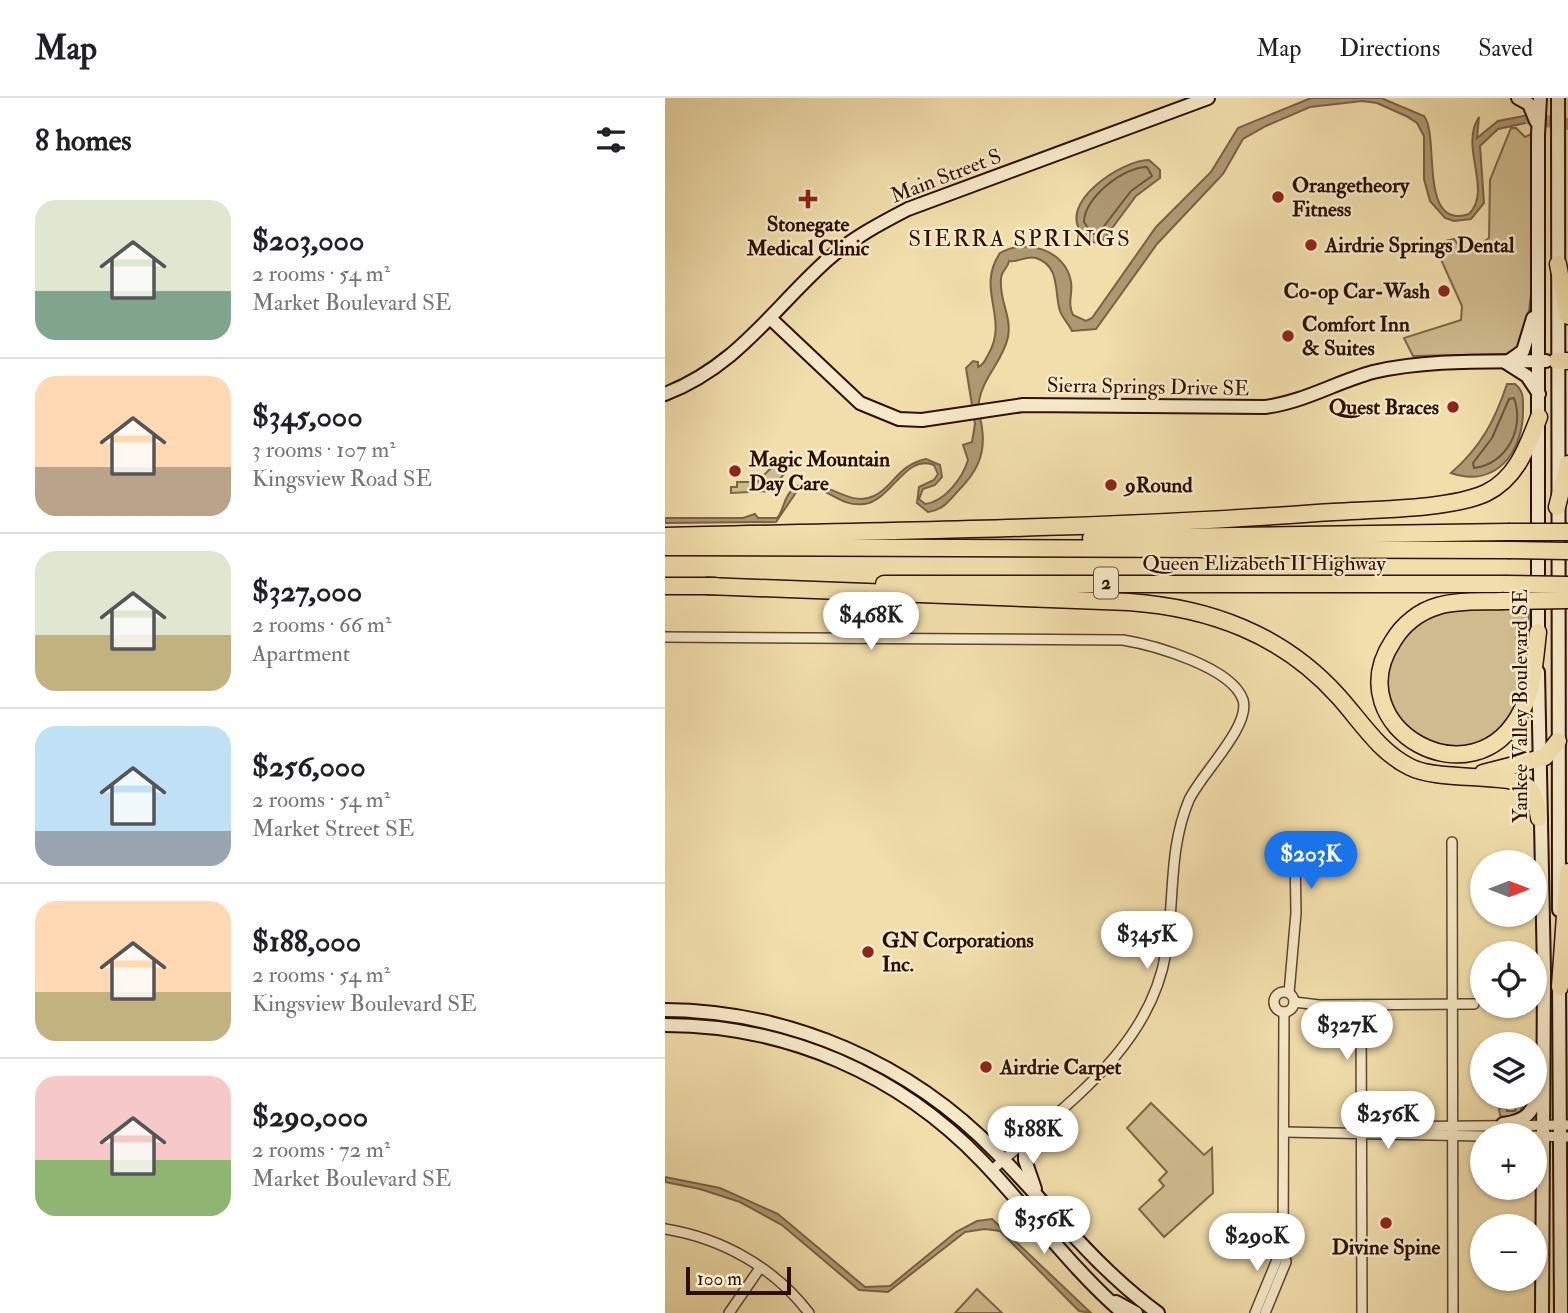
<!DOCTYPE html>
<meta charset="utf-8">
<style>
body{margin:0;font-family:"IM FELL Double Pica",serif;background:#f6f6f6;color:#202124;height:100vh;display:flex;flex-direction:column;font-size:26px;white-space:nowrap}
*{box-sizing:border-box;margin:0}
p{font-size:23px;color:#757577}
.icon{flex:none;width:38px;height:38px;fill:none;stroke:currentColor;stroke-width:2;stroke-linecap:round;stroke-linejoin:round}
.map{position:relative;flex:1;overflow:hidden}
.sheet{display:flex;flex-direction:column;background:#fff;width:665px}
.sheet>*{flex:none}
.needle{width:46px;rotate:90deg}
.tools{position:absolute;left:805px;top:752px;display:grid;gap:14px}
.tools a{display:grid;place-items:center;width:77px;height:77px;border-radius:50%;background:#fff;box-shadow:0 2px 5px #0004;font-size:35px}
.scale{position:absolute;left:21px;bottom:18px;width:105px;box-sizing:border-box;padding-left:7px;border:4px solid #2b0f02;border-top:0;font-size:19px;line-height:24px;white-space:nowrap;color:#2b0f02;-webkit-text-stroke:5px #f6eac8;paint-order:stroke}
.price{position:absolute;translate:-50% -60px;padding:0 16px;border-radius:24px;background:#fff;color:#222;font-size:23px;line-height:46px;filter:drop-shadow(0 2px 4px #0008)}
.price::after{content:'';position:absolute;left:50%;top:42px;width:21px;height:16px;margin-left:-10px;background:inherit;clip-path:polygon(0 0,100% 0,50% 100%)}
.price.on{background:#1a73e8;color:#fff}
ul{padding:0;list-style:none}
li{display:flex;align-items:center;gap:21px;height:175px;padding:0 35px}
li+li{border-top:2px solid #e0e0e0}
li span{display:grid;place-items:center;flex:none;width:196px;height:140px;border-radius:21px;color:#555}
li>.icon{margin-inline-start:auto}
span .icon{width:84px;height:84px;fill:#fffc;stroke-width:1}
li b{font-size:30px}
h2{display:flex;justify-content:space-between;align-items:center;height:84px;padding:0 35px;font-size:30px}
header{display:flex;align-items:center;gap:42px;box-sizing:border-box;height:98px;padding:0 35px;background:#fff;border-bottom:2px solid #e0e0e0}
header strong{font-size:33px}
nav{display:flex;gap:38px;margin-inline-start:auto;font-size:24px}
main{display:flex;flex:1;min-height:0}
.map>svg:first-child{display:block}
.green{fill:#cfbb8e;stroke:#7d6548;stroke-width:2}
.water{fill:#ae9872;stroke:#7a6145;stroke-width:2}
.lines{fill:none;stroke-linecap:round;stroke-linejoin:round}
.shore{stroke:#6c543a;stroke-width:2}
.river{stroke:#ae9872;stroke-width:12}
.street-casing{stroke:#5c432c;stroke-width:12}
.secondary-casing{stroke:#2b0f02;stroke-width:16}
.highway-casing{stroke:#2b0f02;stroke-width:19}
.street{stroke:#f6eac8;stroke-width:9}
.secondary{stroke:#f6eac8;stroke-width:12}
.highway{stroke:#f1deab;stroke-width:16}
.highway-bridge-casing{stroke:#2b0f02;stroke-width:19;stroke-linecap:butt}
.highway-bridge{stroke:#f1deab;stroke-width:16}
.poi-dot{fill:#8f2418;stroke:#f6eac8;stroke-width:2.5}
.labels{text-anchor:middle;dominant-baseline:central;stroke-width:5;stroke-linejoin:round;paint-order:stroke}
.shield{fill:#f6eac8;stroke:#68513d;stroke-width:2}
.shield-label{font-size:19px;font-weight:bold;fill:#2b0f02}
.street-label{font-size:21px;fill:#2b0f02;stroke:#f6eac8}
.poi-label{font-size:21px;font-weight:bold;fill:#2b0f02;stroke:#f6eac8;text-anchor:start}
.neighbourhood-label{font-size:23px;letter-spacing:2px;fill:#2b0f02;stroke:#f6eac8}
</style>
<header>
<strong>Map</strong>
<nav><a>Map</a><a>Directions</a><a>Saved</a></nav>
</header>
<main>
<section class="sheet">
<h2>8 homes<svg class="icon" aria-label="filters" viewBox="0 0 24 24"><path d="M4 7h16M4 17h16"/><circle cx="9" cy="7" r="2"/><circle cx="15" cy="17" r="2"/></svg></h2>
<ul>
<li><span style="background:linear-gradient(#dfe7d0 65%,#7fa58c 0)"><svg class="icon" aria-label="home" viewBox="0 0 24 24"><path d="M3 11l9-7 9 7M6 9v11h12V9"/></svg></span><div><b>$203,000</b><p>2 rooms · 54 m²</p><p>Market Boulevard SE</p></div></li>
<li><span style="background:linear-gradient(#ffd9b3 65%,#b9a48a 0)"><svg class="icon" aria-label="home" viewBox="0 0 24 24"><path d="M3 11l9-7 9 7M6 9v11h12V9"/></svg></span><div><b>$345,000</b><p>3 rooms · 107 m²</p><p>Kingsview Road SE</p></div></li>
<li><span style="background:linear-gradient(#dfe7d0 60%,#c2b280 0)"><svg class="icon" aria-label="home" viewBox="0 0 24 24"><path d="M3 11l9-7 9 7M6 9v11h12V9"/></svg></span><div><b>$327,000</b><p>2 rooms · 66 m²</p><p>Apartment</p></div></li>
<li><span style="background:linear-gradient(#bfe0f5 75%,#9aa5b1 0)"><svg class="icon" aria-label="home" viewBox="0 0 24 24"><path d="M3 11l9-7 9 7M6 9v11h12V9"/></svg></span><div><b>$256,000</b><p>2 rooms · 54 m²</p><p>Market Street SE</p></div></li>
<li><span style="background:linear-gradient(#ffd9b3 65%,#c2b280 0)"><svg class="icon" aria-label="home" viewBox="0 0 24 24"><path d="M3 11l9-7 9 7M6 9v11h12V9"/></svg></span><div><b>$188,000</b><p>2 rooms · 54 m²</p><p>Kingsview Boulevard SE</p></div></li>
<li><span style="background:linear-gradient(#f6c9c9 60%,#8fb573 0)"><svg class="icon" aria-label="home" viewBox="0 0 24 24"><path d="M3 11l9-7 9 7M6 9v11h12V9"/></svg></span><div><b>$290,000</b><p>2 rooms · 72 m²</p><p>Market Boulevard SE</p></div></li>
</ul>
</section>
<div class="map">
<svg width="903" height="1215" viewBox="0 0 903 1215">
<rect width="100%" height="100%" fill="#f1deab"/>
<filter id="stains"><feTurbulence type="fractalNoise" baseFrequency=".00286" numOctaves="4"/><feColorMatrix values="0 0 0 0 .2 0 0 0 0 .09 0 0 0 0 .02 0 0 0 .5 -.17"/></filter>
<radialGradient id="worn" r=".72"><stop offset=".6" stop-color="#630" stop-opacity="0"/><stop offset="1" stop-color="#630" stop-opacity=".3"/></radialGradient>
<g class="green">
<path d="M846,30H851L860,39L866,36C867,105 875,180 857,247L841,256L748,258L739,240L796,222L797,208L769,146L789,141L794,148L807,152L824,140L825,82Z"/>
<polygon points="115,361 124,370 105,393 66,395 66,389 72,389 72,384 92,384"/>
<path d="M864,510C863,541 867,577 855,606C840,644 798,658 763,642C757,639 748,637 743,633C717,609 716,567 736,541C746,527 760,516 779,512C805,506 838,511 864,510Z"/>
<polygon points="854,1001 859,1001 855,1016 839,1020 835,1017 834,1011 841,1007 842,1013 850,1013"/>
<polygon points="486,1005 539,1057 547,1050 548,1095 499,1139 474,1111 499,1088 494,1082 502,1074 462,1030"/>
<polygon points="312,1191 337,1215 290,1215"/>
</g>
<g class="water">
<path d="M646,0H716L759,18C775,38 753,133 804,116C828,92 794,49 814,19L812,40L833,23L863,17L865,24L833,31L815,48L819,105L806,121L789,123L780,120L765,103L759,81V38L752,25L741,18L712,5L697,3L645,9L601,28L578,41L558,76L492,146L431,231L407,233C404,226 398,221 395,213C389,195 396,168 371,160C361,157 353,165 344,163C343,171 336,172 336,181C334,203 347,218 343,239C338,263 318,279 314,303C313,312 316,322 317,330C321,357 311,375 293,393C284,403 278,412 263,414L252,405L254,389L269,382L273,376L269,367C241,355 226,403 199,406C177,409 166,393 147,389L132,393L111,424L0,425V420H78L90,416L93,420H112C119,413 118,400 127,392C152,370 180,412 209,398C229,389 231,368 261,361L275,367L277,379L270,387L258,391L254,401L260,406C280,404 298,379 303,362L298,347L307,344L310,326L301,270L308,263L313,264V269C320,266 319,263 323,257C345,220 310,192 335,155C361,140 401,152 406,184C408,197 402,204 408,217L421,223L427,220L491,129L546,74L573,30Z"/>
<path d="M484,62L495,72V80L471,98L436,145C427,145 423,142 417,135C392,105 457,62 484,62Z"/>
<path d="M842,286H850C859,293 858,301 858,311C859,352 832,391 786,375C816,349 830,322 842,286Z"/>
<polygon points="0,1079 55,1090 113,1116 200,1189 225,1188 291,1134 312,1123 327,1121 426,1215 414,1213 335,1133 320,1131 300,1134 223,1194 194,1192 117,1127 75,1104 35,1091 0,1084"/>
</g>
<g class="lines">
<g class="shore">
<path d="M482,69L487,78L466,93L433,136H427L419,124C419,100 458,69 482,69Z"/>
<path d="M849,300C860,330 842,366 809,370L808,365L827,340L844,301Z"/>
</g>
<polyline class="river" points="865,21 903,26"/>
<g class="street-casing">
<g id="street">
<path d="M0,539L458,542C488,547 567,569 578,602C586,628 536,676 524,702C503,752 510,802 501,854C485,953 395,1010 326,1073"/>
<polyline points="787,744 788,1215"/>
<circle cx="619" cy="904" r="10"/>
<polyline points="624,895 631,815 630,754"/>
<polyline points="629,904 654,907 809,906"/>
<polyline points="696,907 697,1215"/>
<polyline points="619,1034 817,1038"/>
<polyline points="697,1034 714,1029 903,1027"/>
<polyline points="870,1038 903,1039"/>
<path d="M0,1131C56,1140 109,1169 144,1215"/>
<polyline points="64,1215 95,1170"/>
<polyline points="590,1215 618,1147"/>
<polyline points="600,1215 621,1164 618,1147 619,914"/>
</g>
</g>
<g class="secondary-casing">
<g id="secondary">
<polyline points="853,0 864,6 871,23"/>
<polyline points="893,0 894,812"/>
<path d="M105,220L195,305L234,321L257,322L358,307L600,309C639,304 671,284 708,274C764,261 824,264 881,263"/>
<polyline points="844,263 858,253 868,220"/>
<polyline points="840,264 862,278 874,296"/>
<path d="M0,296C72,268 106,213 161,163C186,141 214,126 243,111L543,0"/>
<polyline points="873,542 873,37 875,0"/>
<polyline points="873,574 879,874 877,1215"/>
<polyline points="894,883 896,1215"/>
<path d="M0,912C125,913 245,965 332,1055C384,1108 432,1171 493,1215"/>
<path d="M0,927C121,927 234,976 317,1063C365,1113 406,1170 458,1215"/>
<path d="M838,1026C861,1023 869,1015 873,992"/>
<polyline points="360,1042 360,1062 370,1091"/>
<polyline points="451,1204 471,1215"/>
</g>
</g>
<g class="highway-casing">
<g id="highway">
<polyline points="893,166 903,218"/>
<polyline points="892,263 903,263"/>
<polyline points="892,409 903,366"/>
<path d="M0,438C218,433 435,431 652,415C697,411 782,413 821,395C852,380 862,349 874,319"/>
<polyline points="426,440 843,434"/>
<polyline points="0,449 843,452"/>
<polyline points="219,486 840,486"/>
<polyline points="0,488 50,488"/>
<path d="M42,488L464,504C545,510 617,536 673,598C695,622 714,654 745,669C773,684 849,674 864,690C871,698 872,711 874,720"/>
<path d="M837,503C816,504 794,502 773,508C755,513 738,526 728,543C671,629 810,709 857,612C869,589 870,559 873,534"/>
<polyline points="818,675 880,659 893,643"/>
<polyline points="895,889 903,774"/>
</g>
</g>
<use href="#street" class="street"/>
<use href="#secondary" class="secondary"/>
<use href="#highway" class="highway"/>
<g class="highway-bridge-casing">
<g id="highway-bridge">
<polyline points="843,434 903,434"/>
<polyline points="843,452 903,453"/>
<polyline points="840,486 903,487"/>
<polyline points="837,503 903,502"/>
</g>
</g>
<use href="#highway-bridge" class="highway-bridge"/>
</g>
<g class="poi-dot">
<circle cx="613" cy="99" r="7"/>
<path d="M139.5 90.5h7v7h7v7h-7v7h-7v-7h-7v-7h7z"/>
<circle cx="646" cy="147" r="7"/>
<circle cx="779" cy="193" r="7"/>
<circle cx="623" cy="238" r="7"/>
<circle cx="788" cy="309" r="7"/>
<circle cx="70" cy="373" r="7"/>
<circle cx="446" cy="387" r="7"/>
<circle cx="203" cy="854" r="7"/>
<circle cx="321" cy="969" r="7"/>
<circle cx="721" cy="1125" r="7"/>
</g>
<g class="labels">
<rect class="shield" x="429" y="469.5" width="24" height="31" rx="5"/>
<g class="shield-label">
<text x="441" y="485">2</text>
</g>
<g class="street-label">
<text transform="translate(281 78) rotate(-21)">Main Street S</text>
<text transform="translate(483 289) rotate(1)">Sierra Springs Drive SE</text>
<text x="599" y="465">Queen Elizabeth II Highway</text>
<text transform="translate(855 608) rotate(-90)">Yankee Valley Boulevard SE</text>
</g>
<g class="poi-label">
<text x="627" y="87">Orangetheory<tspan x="627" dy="24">Fitness</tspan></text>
<text x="143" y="126" text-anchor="middle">Stonegate<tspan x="143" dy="24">Medical Clinic</tspan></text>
<text x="660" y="147">Airdrie Springs Dental</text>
<text x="765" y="193" text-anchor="end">Co-op Car-Wash</text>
<text x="637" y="226">Comfort Inn<tspan x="637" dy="24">&amp; Suites</tspan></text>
<text x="774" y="309" text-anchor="end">Quest Braces</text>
<text x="84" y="361">Magic Mountain<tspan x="84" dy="24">Day Care</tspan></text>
<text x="460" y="387">9Round</text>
<text x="217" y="842">GN Corporations<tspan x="217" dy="24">Inc.</tspan></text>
<text x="335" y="969">Airdrie Carpet</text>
<text x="721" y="1149" text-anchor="middle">Divine Spine</text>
</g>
<g class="neighbourhood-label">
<text x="355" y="140">SIERRA SPRINGS</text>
</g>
</g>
<rect width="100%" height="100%" filter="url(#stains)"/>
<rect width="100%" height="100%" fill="url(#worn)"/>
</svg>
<div class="tools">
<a><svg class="needle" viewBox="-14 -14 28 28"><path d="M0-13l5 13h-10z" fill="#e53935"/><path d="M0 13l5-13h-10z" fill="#757577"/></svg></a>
<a><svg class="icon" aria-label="locate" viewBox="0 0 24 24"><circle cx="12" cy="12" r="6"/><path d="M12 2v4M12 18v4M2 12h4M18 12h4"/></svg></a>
<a><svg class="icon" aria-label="layers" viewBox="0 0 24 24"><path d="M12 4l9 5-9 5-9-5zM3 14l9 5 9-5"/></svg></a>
<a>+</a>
<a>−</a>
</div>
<div class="scale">100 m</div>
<b class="price" style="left:206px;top:554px">$468K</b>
<b class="price on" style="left:646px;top:793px">$203K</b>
<b class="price" style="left:482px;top:873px">$345K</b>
<b class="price" style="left:682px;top:964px">$327K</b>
<b class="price" style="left:723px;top:1053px">$256K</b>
<b class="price" style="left:368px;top:1068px">$188K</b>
<b class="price" style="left:379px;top:1158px">$356K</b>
<b class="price" style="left:592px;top:1175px">$290K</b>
</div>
</main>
